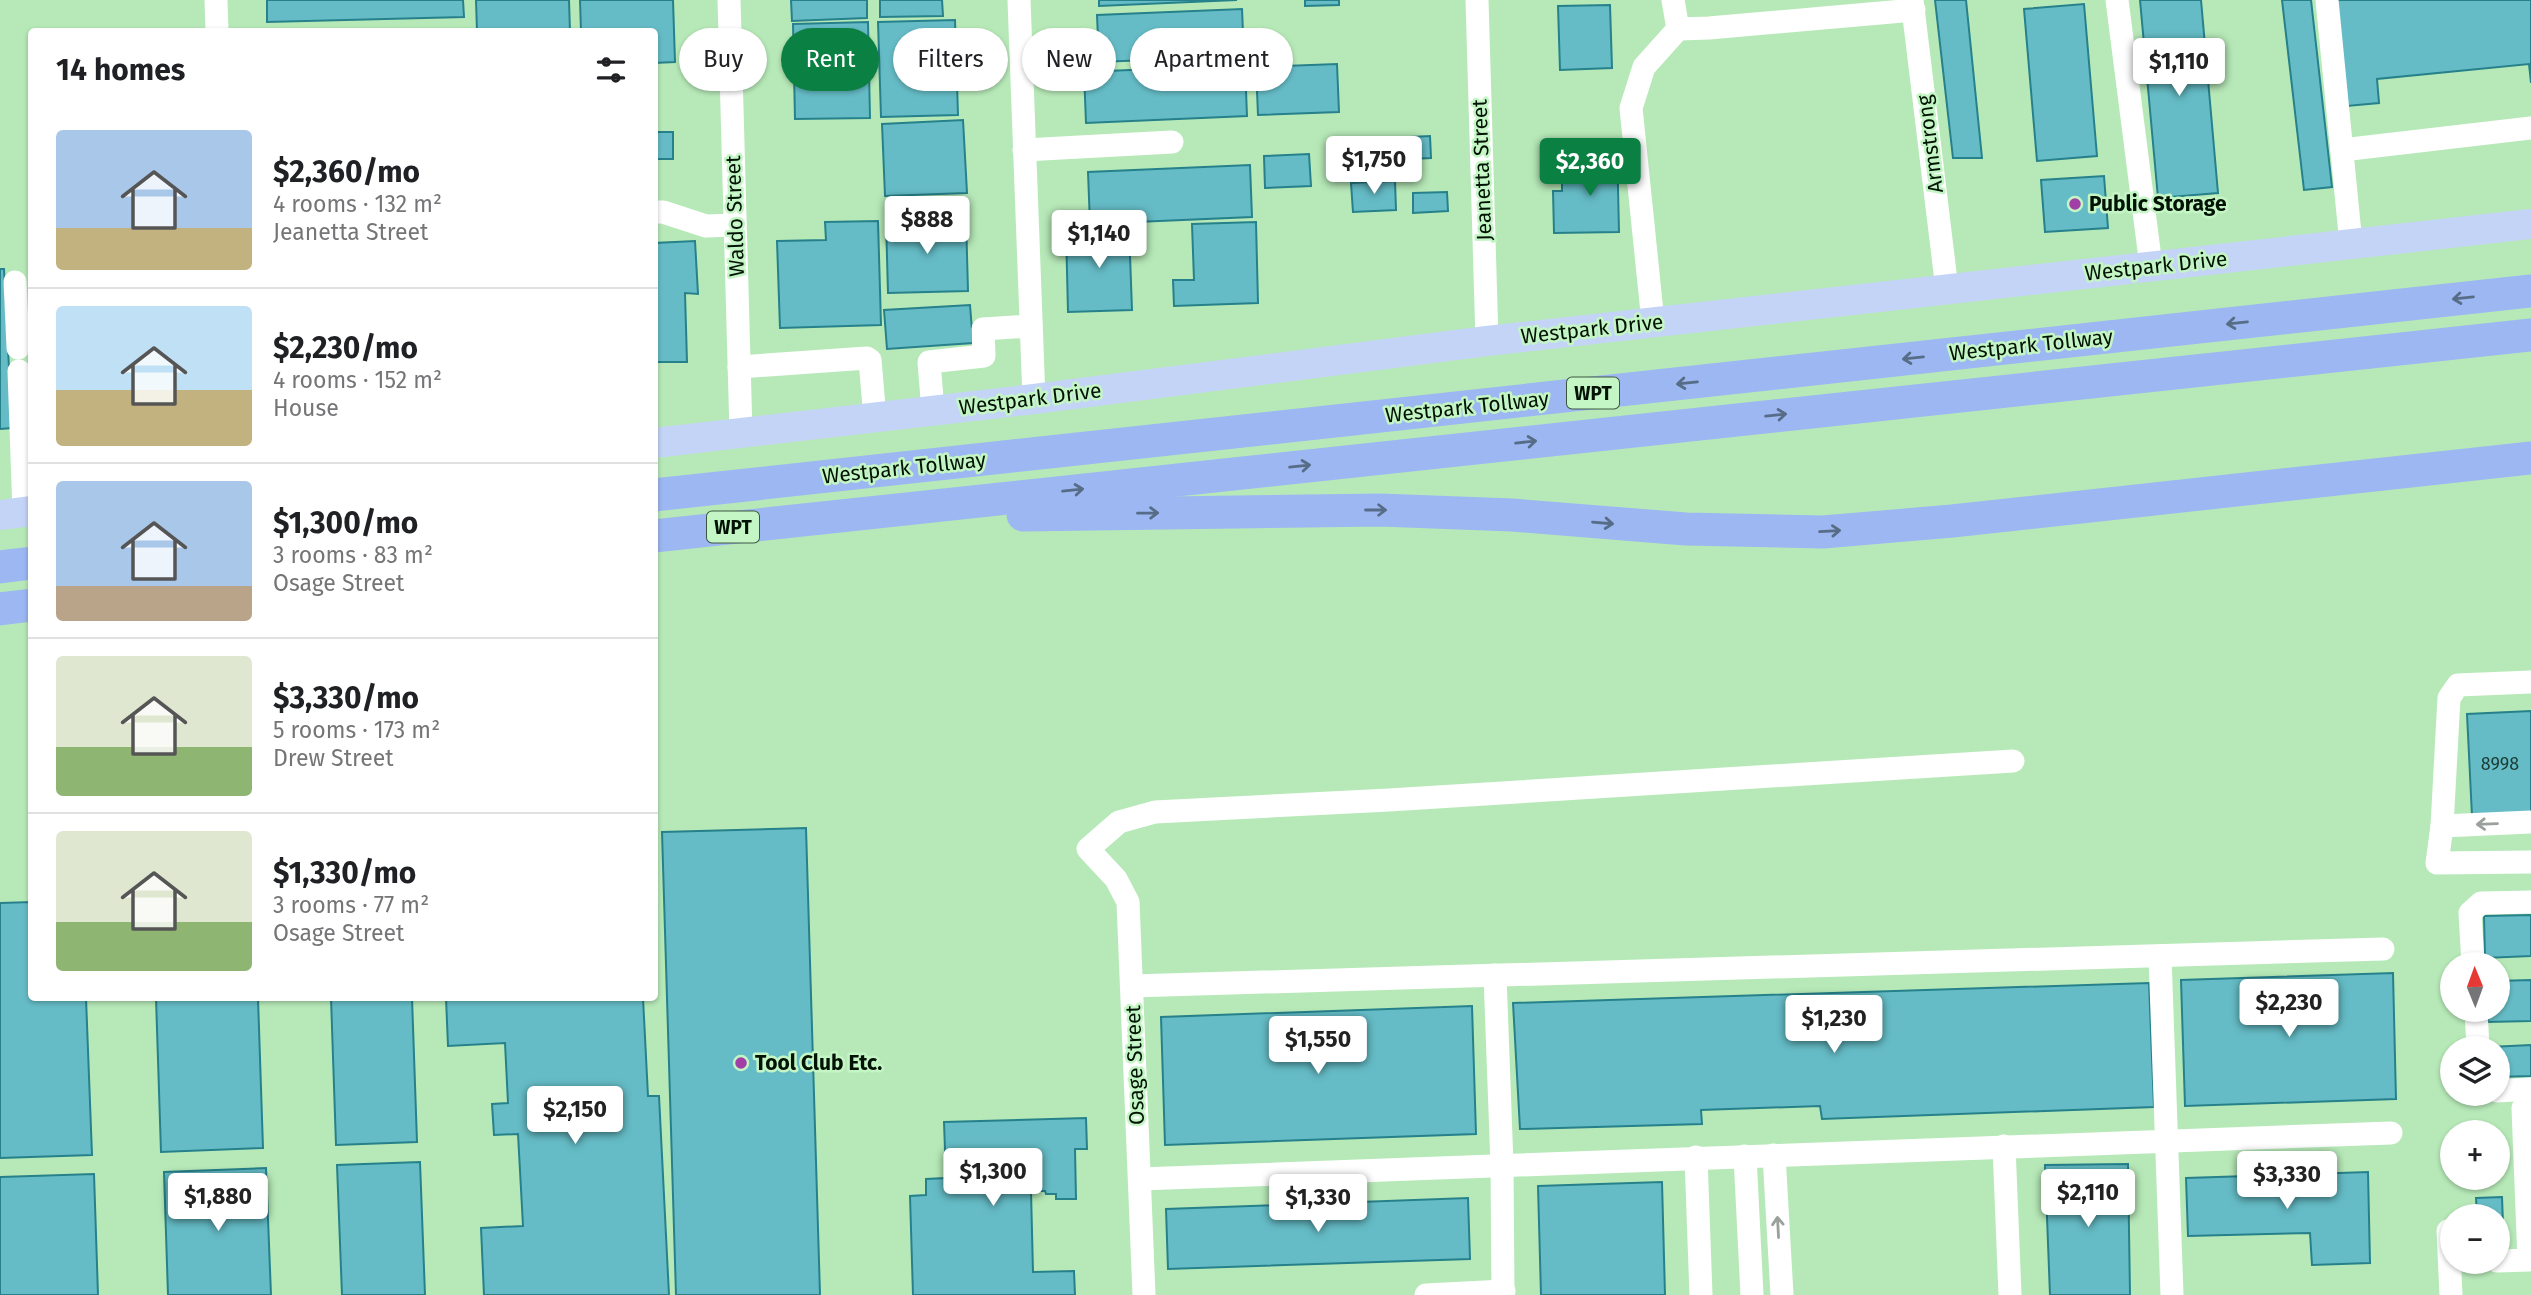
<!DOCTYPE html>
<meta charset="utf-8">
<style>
body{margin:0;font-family:"Fira Sans",sans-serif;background:#f2f2f2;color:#202124;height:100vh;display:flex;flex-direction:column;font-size:26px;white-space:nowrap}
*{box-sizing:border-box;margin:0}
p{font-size:23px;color:#757577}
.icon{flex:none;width:38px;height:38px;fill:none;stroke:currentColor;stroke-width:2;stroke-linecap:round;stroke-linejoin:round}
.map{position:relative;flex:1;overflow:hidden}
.details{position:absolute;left:28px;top:28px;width:630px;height:973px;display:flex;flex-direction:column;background:#fff;border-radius:7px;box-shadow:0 2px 5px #0004}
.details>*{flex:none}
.guide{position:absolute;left:679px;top:28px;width:665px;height:63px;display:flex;gap:14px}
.needle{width:46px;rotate:359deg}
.fabs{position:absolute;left:2440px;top:952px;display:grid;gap:14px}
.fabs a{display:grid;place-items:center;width:70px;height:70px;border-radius:50%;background:#fff;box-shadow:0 2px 5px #0004;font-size:35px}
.price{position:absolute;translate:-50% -60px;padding:0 16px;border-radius:7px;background:#fff;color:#222;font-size:23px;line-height:46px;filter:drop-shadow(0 2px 4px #0008)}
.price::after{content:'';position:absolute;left:50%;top:42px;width:21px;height:16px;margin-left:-10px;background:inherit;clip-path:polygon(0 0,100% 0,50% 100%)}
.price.current{background:#0b8043;color:#fff}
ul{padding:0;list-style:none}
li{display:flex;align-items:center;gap:21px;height:175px;padding:0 28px}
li+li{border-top:2px solid #e0e0e0}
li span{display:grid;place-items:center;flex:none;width:196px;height:140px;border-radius:7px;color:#555}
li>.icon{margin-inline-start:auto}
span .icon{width:84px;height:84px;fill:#fffc;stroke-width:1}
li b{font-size:30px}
h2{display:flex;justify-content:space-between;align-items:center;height:84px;padding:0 28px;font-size:30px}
.chip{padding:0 24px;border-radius:32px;background:#fff;box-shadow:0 2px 5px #0004;font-size:24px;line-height:63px}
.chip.current{background:#0b8043;color:#fff}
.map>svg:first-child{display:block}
.building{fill:#65bcc6;stroke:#26818b;stroke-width:2}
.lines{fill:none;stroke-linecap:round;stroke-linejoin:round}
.minor{stroke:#fff;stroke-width:23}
.major{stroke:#c4d4f7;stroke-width:30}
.highway{stroke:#9db7f2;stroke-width:33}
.oneway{stroke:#576d87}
.oneway2{stroke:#9aa09b}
.poi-dot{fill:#a13fa6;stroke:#c4f6c5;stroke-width:2.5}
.labels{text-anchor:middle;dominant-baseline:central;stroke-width:5;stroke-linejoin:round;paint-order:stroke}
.number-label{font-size:18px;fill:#1b3c34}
.shield{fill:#c4f6c5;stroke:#3c563e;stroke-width:2}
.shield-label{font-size:19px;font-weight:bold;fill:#021204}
.street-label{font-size:21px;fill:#021204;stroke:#c4f6c5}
.poi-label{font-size:21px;font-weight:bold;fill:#021204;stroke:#c4f6c5;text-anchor:start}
</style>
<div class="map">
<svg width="2531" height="1295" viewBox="0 0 2531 1295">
<rect width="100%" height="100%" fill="#b7e9b8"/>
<g class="building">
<polygon points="267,0 463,0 464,17 267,22"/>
<polygon points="476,0 569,0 570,32 477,32"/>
<polygon points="580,0 673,0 675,62 654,63 654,32 581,32"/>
<polygon points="791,0 867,0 867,18 792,21"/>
<polygon points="880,0 942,0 943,16 880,17"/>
<polygon points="1099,0 1237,0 1099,6"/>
<polygon points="1305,0 1339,0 1339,5 1305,6"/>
<polygon points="1935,0 1966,0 1982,158 1953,158"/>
<polygon points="2140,0 2201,0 2218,193 2158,198"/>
<polygon points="2282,0 2311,0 2332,187 2304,190"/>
<polygon points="2337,0 2531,0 2531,83 2529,64 2377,79 2379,103 2347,106"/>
<polygon points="2084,4 2097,156 2037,161 2024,9"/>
<polygon points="1610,5 1612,68 1560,70 1558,6"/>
<polygon points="1242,9 1244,56 1099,62 1097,15"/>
<polygon points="955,20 958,115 881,117 878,22"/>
<polygon points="868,22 870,118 795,119 793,24"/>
<polygon points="1337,64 1339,112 1258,115 1256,67"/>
<polygon points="1245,65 1247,116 1086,123 1084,72"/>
<polygon points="963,120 967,193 885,196 882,124"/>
<rect x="654" y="132" width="19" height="27"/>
<polygon points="1430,136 1431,158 1390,160 1389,138"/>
<polygon points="1598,144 1617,144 1619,232 1554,233 1553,191 1562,191 1562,177 1598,176"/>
<polygon points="1309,154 1311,186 1265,188 1264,156"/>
<polygon points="1250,165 1252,217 1090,224 1088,172"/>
<polygon points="2104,176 2108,228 2045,232 2041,180"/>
<polygon points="1395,181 1396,210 1353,212 1351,183"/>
<polygon points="1447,192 1448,211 1413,213 1413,193"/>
<polygon points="966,219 968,291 888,293 886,221"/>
<polygon points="878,221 881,325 780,328 777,241 826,240 825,222"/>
<polygon points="1256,222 1258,303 1174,306 1173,280 1194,280 1192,224"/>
<polygon points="1129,228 1132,310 1068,312 1066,230"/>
<polygon points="695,241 698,294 685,293 687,362 654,362 654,243"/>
<polygon points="0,269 4,269 12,428 0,429"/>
<polygon points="970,305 973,343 887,349 884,310"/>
<polygon points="2531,711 2531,814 2472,816 2467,714"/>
<polygon points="806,828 820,1295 676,1295 662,832"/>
<polygon points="32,902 32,998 86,998 92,1155 0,1158 0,903"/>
<polygon points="2531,915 2531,956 2485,958 2484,916"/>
<polygon points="2393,973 2396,1099 2185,1106 2181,980"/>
<polygon points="2531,980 2531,1021 2488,1022 2488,1010 2497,1010 2497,981"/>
<polygon points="2149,983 2154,1107 1822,1119 1820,1106 1701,1110 1702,1124 1520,1129 1513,1003"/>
<polygon points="156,998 258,998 263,1148 161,1152"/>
<polygon points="331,998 412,998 417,1142 336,1145"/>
<polygon points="446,998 643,998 648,1096 659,1096 669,1295 484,1295 481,1228 523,1226 518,1134 494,1135 492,1104 508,1103 505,1043 448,1046"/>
<polygon points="1472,1006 1476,1134 1165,1145 1161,1017"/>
<polygon points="2531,1045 2531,1076 2497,1077 2497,1048 2489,1047"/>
<polygon points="1086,1118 1087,1149 1075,1149 1076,1199 1056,1199 1056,1194 1046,1194 1045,1191 1031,1191 1033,1272 1074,1271 1075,1295 913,1295 910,1196 926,1195 926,1179 946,1178 944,1122"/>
<polygon points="420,1162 425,1295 342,1295 337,1165"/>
<polygon points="2128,1164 2130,1295 2050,1295 2045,1165"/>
<polygon points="266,1168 271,1295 168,1295 164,1172"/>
<polygon points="2368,1172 2370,1263 2312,1265 2310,1233 2188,1236 2186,1178"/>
<polygon points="94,1174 98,1295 0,1295 0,1177"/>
<polygon points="1662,1182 1665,1295 1541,1295 1538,1186"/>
<polygon points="2502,1197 2503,1224 2497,1224 2497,1216 2477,1216 2476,1198"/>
<polygon points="1468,1198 1470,1259 1168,1269 1166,1209"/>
</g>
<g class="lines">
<g class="minor">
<polyline points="216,0 217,32"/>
<polyline points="729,0 741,433"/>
<polyline points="1019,0 1034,399"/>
<polyline points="1477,0 1487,341"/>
<polyline points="1673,0 1678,29 1709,28 1914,10"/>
<polyline points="1912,0 1947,289"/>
<polyline points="2117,0 2151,266"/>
<polyline points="2327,0 2351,244"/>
<polyline points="1024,150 1172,142"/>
<polyline points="2342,150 2531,128"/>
<polyline points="654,212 663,212 706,226 735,225"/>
<polyline points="15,282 18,348"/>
<polyline points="1653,322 1631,108 1644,67 1678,29"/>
<polyline points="739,367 867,358 870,360 875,418"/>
<polyline points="19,371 24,512"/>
<polyline points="933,411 929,362 984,356 983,329 1031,326"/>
<polyline points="2531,682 2458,685 2449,698 2442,826 2437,863 2531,862"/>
<polyline points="2442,826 2531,822"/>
<polyline points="2160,956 2172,1295"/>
<polyline points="2473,964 2470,913 2481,903 2531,902"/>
<polyline points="1495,975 1502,1165 1503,1295"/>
<polyline points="1132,986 2383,949"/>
<polyline points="2476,1010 2478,1048"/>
<polyline points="2497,1091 2531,1089"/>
<polyline points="2004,1146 2010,1295"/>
<polyline points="1774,1155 1782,1295"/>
<polyline points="1745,1156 1752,1295"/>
<polyline points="1696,1157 1701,1295"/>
<polyline points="1140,1179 2391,1133"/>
<polyline points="2448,1231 2451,1295"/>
<polyline points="2497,1261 2529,1260 2523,1108"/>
<polyline points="1144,1295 1128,902 1116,879 1088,849 1119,822 1155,812 1389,800 2013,761"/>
<polyline points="1426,1295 1504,1291"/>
</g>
<g class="major">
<polyline points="654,443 1034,399 1487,341 2531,224"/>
<polyline points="0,515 32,511"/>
</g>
<g class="highway">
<polyline points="654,495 2531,291"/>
<polyline points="1023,515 1380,510 1512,515 1686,529 1823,532 1952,521 2531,458"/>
<polyline points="654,536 2531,335"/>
<polyline points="0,567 32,563"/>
<polyline points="0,609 32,605"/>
</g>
</g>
<defs><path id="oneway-shaft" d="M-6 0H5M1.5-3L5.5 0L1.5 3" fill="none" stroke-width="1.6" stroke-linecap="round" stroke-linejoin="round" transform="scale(1.75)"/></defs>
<g class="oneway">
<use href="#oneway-shaft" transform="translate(2463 298) rotate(174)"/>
<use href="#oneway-shaft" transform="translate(2237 323) rotate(174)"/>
<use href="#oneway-shaft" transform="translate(1913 358) rotate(174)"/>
<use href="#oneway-shaft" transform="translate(1687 383) rotate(174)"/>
<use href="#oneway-shaft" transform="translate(1776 415) rotate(-6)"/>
<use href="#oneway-shaft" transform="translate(1526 442) rotate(-6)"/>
<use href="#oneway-shaft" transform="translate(1300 466) rotate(-6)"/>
<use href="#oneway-shaft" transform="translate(1073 490) rotate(-6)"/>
<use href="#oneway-shaft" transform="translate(1376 510)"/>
<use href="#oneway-shaft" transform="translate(1148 513) rotate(-1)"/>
<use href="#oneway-shaft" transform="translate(1603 523) rotate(5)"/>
<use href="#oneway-shaft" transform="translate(1830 531) rotate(-3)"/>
</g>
<g class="oneway2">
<use href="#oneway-shaft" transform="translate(2487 824) rotate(178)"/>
<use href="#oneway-shaft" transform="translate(1778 1227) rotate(-93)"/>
</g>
<g class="poi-dot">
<circle cx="2075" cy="204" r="7"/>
<circle cx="741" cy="1063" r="7"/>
</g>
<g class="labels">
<g class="number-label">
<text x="2500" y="764">8998</text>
</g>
<g class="shield">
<rect x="1567" y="377.5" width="52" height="31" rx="5"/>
<rect x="707" y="511.5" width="52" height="31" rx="5"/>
</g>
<g class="shield-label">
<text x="1593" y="393">WPT</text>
<text x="733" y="527">WPT</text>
</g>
<g class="street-label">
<text transform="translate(1930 144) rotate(-97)">Armstrong</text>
<text transform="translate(1482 170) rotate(-92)">Jeanetta Street</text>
<text transform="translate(735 216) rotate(-92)">Waldo Street</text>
<text transform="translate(2156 266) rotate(-6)">Westpark Drive</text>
<text transform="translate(1592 329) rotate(-6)">Westpark Drive</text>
<text transform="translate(2031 345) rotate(-6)">Westpark Tollway</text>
<text transform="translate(1030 399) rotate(-7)">Westpark Drive</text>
<text transform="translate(1467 407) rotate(-6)">Westpark Tollway</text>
<text transform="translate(904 468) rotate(-6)">Westpark Tollway</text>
<text transform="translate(1135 1065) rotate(-92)">Osage Street</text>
</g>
<g class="poi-label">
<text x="2089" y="204">Public Storage</text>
<text x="755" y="1063">Tool Club Etc.</text>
</g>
</g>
</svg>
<div class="fabs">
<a><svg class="needle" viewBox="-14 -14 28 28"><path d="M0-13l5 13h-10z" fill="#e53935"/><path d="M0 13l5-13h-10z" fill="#757577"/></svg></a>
<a><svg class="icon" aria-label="layers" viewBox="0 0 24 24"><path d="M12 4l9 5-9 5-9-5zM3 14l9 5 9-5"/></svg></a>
<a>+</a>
<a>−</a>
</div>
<b class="price" style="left:2179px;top:98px">$1,110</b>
<b class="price" style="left:1374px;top:196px">$1,750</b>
<b class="price current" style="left:1590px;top:198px">$2,360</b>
<b class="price" style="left:927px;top:256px">$888</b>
<b class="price" style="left:1099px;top:270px">$1,140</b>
<b class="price" style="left:2289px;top:1039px">$2,230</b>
<b class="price" style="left:1834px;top:1055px">$1,230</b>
<b class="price" style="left:1318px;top:1076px">$1,550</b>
<b class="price" style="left:575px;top:1146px">$2,150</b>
<b class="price" style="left:993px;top:1208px">$1,300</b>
<b class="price" style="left:2287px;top:1211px">$3,330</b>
<b class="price" style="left:2088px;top:1229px">$2,110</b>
<b class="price" style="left:218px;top:1233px">$1,880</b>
<b class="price" style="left:1318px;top:1234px">$1,330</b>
<div class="guide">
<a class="chip">Buy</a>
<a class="chip current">Rent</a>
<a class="chip">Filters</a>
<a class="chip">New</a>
<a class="chip">Apartment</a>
</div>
<section class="details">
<h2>14 homes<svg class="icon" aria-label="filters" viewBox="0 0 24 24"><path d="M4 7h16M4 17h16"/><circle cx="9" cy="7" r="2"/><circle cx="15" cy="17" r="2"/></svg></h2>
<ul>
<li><span style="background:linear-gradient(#a9c7e8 70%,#c2b280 0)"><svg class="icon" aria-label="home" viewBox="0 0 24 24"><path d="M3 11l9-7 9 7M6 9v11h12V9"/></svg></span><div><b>$2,360/mo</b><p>4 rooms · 132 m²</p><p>Jeanetta Street</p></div></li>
<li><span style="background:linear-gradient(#bfe0f5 60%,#c2b280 0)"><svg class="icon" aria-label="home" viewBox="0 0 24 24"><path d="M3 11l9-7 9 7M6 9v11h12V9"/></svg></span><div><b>$2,230/mo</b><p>4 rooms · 152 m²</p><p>House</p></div></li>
<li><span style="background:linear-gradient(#a9c7e8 75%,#b9a48a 0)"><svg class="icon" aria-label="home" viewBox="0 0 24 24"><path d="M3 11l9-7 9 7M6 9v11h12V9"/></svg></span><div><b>$1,300/mo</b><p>3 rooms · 83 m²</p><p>Osage Street</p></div></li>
<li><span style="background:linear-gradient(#dfe7d0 65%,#8fb573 0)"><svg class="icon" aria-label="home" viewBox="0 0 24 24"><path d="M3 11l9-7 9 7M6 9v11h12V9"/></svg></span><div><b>$3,330/mo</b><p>5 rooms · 173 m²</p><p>Drew Street</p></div></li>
<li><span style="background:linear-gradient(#dfe7d0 65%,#8fb573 0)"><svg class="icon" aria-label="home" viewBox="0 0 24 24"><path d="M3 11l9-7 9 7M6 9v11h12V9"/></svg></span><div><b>$1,330/mo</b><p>3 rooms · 77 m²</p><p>Osage Street</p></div></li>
</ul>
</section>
</div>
